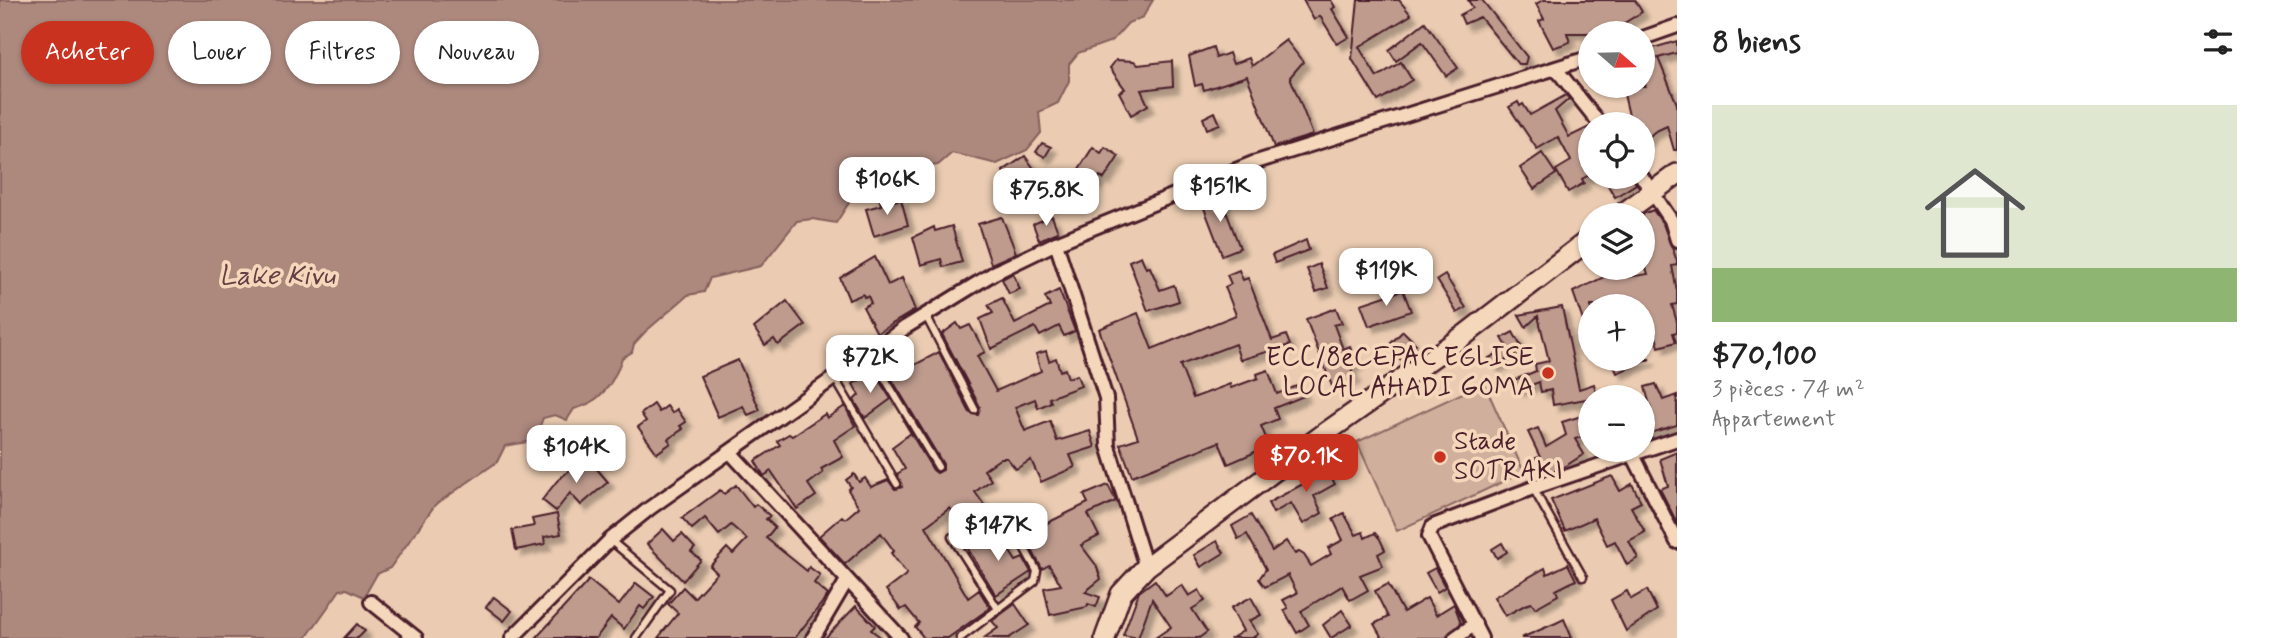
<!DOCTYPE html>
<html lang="fr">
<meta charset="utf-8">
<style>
body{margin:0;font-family:Mynerve,sans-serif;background:#f6f6f6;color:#222;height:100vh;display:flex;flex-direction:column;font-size:26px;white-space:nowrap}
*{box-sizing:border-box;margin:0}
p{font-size:23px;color:#767676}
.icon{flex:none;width:38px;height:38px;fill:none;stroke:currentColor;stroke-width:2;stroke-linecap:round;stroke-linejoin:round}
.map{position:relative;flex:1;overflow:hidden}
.details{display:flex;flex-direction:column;background:#fff;width:595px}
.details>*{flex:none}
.guide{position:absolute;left:21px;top:21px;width:665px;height:63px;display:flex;gap:14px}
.needle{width:46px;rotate:110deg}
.tools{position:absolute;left:1578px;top:21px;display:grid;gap:14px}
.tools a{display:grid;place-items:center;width:77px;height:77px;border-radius:50%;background:#fff;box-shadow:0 2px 5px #0004;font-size:35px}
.price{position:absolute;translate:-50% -60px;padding:0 16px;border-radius:14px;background:#fff;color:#222;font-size:23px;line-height:46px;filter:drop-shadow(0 2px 4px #0008)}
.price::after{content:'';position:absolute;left:50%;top:42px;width:21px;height:16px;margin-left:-10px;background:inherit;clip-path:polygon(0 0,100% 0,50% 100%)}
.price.current{background:#c8321e;color:#fff}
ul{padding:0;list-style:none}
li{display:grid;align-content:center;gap:14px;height:371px;padding:0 35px}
li span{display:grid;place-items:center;height:217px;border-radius:0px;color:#555}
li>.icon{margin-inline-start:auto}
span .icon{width:126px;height:126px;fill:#fffc;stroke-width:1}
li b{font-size:30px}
h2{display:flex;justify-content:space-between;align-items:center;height:84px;padding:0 35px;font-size:30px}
.chip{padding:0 24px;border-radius:32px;background:#fff;box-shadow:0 2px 5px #0004;font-size:24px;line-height:63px}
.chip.current{background:#c8321e;color:#fff}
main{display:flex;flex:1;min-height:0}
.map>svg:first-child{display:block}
.green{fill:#d0af9c;stroke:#8d6764;stroke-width:2}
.water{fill:#ac887d;stroke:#855e5c;stroke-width:2}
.building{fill:#be9b8d;stroke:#4a1f2b;stroke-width:2;filter:url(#shadow)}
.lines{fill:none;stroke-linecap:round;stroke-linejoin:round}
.lane-casing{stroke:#4a1f2b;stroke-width:11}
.street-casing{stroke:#4a1f2b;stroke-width:18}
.secondary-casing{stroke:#4a1f2b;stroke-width:24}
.lane{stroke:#f5d7bb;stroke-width:6}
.street{stroke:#f5d7bb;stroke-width:12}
.secondary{stroke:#f5d7bb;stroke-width:19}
.poi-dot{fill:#c8321e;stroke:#f5d7bb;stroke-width:2.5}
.labels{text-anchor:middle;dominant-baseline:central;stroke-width:7;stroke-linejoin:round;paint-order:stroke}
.poi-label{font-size:26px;fill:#4a1f2b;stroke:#f5d7bb;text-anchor:end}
.water-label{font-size:28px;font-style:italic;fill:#673e44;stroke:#f5d7bb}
</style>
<main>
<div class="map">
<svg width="1677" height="638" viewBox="0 0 1677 638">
<defs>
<filter id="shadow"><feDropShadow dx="6" dy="6" stdDeviation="2" flood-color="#0004"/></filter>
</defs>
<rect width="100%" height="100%" fill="#ebccb2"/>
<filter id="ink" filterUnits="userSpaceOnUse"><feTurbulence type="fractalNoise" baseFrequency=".0143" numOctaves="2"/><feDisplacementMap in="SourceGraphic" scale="14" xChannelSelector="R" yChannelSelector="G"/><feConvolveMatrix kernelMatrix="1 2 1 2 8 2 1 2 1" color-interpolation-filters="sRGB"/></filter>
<g filter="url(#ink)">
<polygon class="green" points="1484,383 1524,472 1397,531 1357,442"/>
<path class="water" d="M0,0H1153L1143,17L1128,23L1112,41L1078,53L1069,64V81L1058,103L1039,112L1041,133L1027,150L997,164L952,153L938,165L896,171L854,195L836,223L812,219L797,221L761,266L710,278L704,292L688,295L645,332L634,344L632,352L622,358C614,384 600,403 574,409L567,420L555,415L543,418L536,436L527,442L505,446L497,462L435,505L390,568L377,574L364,597L347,589L340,590L306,638H0Z"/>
<g class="building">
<polygon points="1303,0 1331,0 1335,7 1332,9 1349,37 1337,44 1320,16 1314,20"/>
<polygon points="1358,0 1399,0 1411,15 1359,47 1377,77 1401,62 1412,80 1378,101 1352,59"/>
<polygon points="1468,0 1482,0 1527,57 1525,64 1518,64 1480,17 1464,24 1460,15 1473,8"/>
<polygon points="1543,0 1635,0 1642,12 1621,25 1606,30 1607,33 1567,33 1570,42 1553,48 1539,21 1544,19 1536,4"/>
<polygon points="1425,22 1458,68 1446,76 1422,42 1396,61 1389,50"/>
<polygon points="1286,40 1303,62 1290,77 1313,135 1274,147 1247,76 1204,90 1202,84 1195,86 1189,56 1213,47 1216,58 1229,53 1233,64 1249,58 1252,66"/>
<polygon points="1677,41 1677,53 1658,58 1677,104 1677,150 1674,150 1667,126 1654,132 1643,143 1643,124 1631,124 1622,86 1645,86 1643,51"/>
<polygon points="1116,60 1134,61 1138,65 1172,61 1173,86 1141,90 1148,105 1131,115 1119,92 1125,89 1110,68"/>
<polygon points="1566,95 1569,99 1555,111 1569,137 1591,126 1591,174 1582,179 1584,183 1568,192 1556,170 1571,161 1558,137 1537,149 1509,107 1518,102 1520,106 1523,104 1530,115"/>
<polygon points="1215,112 1220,124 1207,129 1203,118"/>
<polygon points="1042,143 1051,147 1045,157 1036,152"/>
<polygon points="1093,147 1101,153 1105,147 1119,156 1104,179 1100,176 1095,184 1077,172"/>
<polygon points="1542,153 1556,174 1534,189 1520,168"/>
<polygon points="1025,156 1035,170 1015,184 1007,185 1003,171"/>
<polygon points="1603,177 1633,177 1636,184 1615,197"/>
<polygon points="1219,193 1240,248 1222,255 1201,200"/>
<polygon points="889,198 890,202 901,199 908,225 874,236 866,209 881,205 880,200"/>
<polygon points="1653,210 1663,224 1677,261 1677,265 1672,266 1677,291 1677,304 1672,305 1677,322 1677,332 1673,333 1676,342 1659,347 1648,310 1643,311 1643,306 1591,306 1589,338 1573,292 1606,276 1599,268 1624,268 1628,277 1648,274 1643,259 1643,214"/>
<polygon points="1052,216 1058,232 1039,240 1033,224"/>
<polygon points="1002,217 1016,253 991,264 978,224"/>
<polygon points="952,226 962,262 943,267 941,259 921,265 913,237 934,227 935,231"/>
<polygon points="1306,240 1309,250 1275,263 1272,255"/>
<polygon points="1141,256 1146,268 1150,267 1160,290 1174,285 1179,301 1148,311 1129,261"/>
<polygon points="875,257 888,285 902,278 915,310 877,333 863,307 871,303 868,296 864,297 863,294 849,300 840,278"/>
<polygon points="1319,264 1328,288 1316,292 1307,269"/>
<polygon points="1239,270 1243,280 1248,278 1272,340 1286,335 1290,345 1240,360 1235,344 1180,365 1193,398 1230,384 1231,388 1258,378 1257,374 1268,370 1277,394 1299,385 1304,396 1274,408 1278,419 1261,426 1269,445 1251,454 1228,464 1219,442 1132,476 1120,444 1138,438 1099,329 1138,313 1152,349 1236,315 1225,287 1231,284 1227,275"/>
<polygon points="1013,273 1020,289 1009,294 1002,279"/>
<polygon points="1445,275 1466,308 1457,313 1437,280"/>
<polygon points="1059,290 1075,331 1064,336 1059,326 1040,336 1035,327 991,349 980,319 993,313 988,305 1002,298 1015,324 1050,306 1045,297"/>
<polygon points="1403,290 1411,311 1369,326 1361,304"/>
<polygon points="787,301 805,325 778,345 774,339 765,345 754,328"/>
<polygon points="1562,307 1579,389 1594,384 1597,397 1553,405 1551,390 1541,392 1539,382 1518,390 1514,380 1536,371 1535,364 1549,361 1538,316 1526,327 1519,315"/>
<polygon points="1336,308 1342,323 1334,325 1343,349 1350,346 1356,364 1350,366 1354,378 1332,386 1306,319"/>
<polygon points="957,323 961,329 970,325 985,352 977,356 996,391 1041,371 1036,354 1046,351 1049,361 1056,358 1060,371 1065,369 1068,378 1077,375 1081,386 1049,398 1051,402 1038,408 1035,399 1015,407 1025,431 1050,421 1057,441 1090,431 1095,447 1070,455 1075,467 1041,482 1031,460 1016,469 1007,458 1001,458 984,470 991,480 975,492 989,512 964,529 950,508 926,526 968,598 979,590 990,608 948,638 924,638 915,627 919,623 906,607 901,610 886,590 907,574 891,553 894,551 881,533 845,564 819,536 842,516 845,519 859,507 848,490 851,487 846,480 854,474 859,482 865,478 871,487 888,480 895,489 902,487 897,474 905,469 892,447 911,433 903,420 933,470 937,473 943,470 943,464 885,368 901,358 907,369 939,352 970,413 978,415 980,407 942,334"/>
<polygon points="1403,331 1416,344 1400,359 1388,346"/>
<polygon points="1513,332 1523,350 1494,367 1489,358 1508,348 1502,338"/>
<polygon points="1611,359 1650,359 1617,373"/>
<polygon points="738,360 760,410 748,415 743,406 718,417 700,376"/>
<polygon points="872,373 875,374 891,399 865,418 854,400 859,395 853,384"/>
<polygon points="1656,384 1663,400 1677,395 1677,425 1643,435 1643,424 1654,421 1645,387"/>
<polygon points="654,404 659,412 667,406 672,413 677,409 686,422 680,426 683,429 668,439 671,443 657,453 638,427 646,421 641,414"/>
<polygon points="845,406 855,426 834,440 843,457 821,469 823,473 808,484 816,496 797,509 771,471 764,476 755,461 780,445 777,441 789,434 792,436 825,414 827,418"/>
<polygon points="1591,413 1591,434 1575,439 1584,454 1561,469 1543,475 1536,458 1540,457 1528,432 1538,428 1546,447 1566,435 1562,422"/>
<polygon points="1677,452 1677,523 1660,489 1668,486 1660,459"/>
<polygon points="586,456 608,482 581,505 570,493 556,511 542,500 557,481"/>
<polygon points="1322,460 1335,484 1314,496 1322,513 1303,524 1291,503 1273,513 1268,503 1312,479 1305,467"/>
<polygon points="1612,476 1620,491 1632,484 1641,502 1631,507 1645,532 1629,541 1638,558 1627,565 1615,541 1607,545 1594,518 1565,531 1551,500"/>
<polygon points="736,485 753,507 756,504 770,516 766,519 775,527 766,538 807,571 809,567 820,575 814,583 828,595 795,638 658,638 678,613 668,604 683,587 694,598 717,573 710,566 727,548 733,554 747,539 731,525 719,535 705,518 692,529 682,518 720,490 724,494"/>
<polygon points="1108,485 1116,501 1088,514 1099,536 1081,545 1096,565 1101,579 1085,592 1100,597 1096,607 1088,604 1087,607 1050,615 1044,588 1061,585 1049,565 1042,569 1033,552 1029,541 1037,536 1033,530 1088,503 1084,495"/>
<polygon points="1344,513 1356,535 1363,532 1365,538 1375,533 1380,539 1385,550 1378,554 1383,566 1360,575 1368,590 1350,600 1342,586 1301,611 1309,625 1297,633 1284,610 1288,608 1283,600 1297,593 1288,575 1265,587 1259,579 1266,569 1247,534 1238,539 1232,526 1251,515 1272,551 1286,541 1295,554 1299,552 1304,555 1311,566 1331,554 1328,548 1343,540 1333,519"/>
<polygon points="557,514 561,534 544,537 545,544 516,550 512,530 534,526 532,519"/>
<polygon points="663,529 674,541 682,534 695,548 691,552 701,560 683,581 647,544"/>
<polygon points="996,530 1016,561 1023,558 1031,572 996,595 968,549"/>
<polygon points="1217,541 1224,553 1201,567 1194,555"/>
<polygon points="1502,543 1507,552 1497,558 1492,549"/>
<polygon points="1568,564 1576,580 1556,590 1558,595 1535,608 1532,603 1525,605 1505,616 1494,597 1545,568 1547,574"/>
<polygon points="1435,568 1445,587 1437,592 1426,573"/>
<polygon points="589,580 619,605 636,583 654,597 644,609 640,606 624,629 611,618 596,638 536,638"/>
<polygon points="1155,580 1166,596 1182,585 1189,596 1199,590 1205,601 1192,609 1207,632 1199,638 1155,638 1171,627 1152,599 1138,638 1123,635 1139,592"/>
<polygon points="1388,584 1403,612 1427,598 1436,615 1454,604 1461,623 1446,638 1382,638 1374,624 1388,617 1375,591"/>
<polygon points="1647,590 1657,610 1626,631 1611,600 1627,591 1631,599"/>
<polygon points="494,597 512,611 504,621 486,607"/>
<polygon points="1251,597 1261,615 1249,621 1258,634 1252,638 1232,638 1243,631 1231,608"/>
<polygon points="1015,604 1029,625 1009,638 984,638 998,628 992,621"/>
<polygon points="856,606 875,626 871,630 882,638 825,638"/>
<polygon points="1342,610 1352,625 1331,638 1323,625"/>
<polygon points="1564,619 1572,638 1521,638 1556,623"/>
<polygon points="357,624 365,631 358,638 344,638"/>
</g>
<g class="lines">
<g class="lane-casing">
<g id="lane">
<polyline points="926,316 975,410"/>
<polyline points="869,352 938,467"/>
<polyline points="834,377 897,484"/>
<polyline points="1533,488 1583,577"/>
<polyline points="952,537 998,609"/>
<polyline points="610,540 670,590 636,638"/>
<polyline points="960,638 1035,581 1037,571 1015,531"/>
</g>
</g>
<g class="street-casing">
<g id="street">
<polyline points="1643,38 1677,26"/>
<polyline points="1557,70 1600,124"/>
<polyline points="1642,177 1671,220 1677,240"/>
<polyline points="1056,243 1106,398 1108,446 1146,567"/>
<polyline points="730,452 901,638"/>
<polyline points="1633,455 1677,542"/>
<polyline points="371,602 416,638"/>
<polyline points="512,638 610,540 650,508 906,327 994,273 1056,243 1253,163 1591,57"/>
<polyline points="813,638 846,582"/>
<polyline points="1455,638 1475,624"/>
<polyline points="1481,638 1429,536 1433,526 1533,488 1677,439"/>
</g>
</g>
<g class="secondary-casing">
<g id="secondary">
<polyline points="1621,215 1677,174"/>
<polyline points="1105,638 1121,594 1146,567 1321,436 1466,334 1591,238"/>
</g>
</g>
<use href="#lane" class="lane"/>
<use href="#street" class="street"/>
<use href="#secondary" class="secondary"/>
</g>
</g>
<g class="poi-dot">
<circle cx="1548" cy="373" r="7"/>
<circle cx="1440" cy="457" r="7"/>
</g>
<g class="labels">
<g class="poi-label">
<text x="1534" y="358">ECC/8eCEPAC EGLISE<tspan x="1534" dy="30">LOCAL AHADI GOMA</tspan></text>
<text x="1454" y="442" text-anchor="start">Stade<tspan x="1454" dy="30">SOTRAKI</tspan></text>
</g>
<g class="water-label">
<text x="277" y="276">Lake Kivu</text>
</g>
</g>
</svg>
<div class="tools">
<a><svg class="needle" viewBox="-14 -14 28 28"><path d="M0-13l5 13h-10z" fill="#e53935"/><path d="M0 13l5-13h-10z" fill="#767676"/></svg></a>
<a><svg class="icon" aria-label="locate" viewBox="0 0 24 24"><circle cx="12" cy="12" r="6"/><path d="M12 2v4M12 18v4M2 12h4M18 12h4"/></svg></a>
<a><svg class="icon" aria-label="layers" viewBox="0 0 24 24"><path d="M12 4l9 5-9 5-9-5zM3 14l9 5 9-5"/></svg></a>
<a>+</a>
<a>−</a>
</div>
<b class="price" style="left:887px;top:217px">$106K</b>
<b class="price" style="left:1220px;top:224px">$151K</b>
<b class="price" style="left:1046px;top:228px">$75.8K</b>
<b class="price" style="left:1386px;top:308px">$119K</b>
<b class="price" style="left:870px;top:395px">$72K</b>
<b class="price" style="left:576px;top:485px">$104K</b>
<b class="price current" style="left:1306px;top:494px">$70.1K</b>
<b class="price" style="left:998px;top:563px">$147K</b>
<div class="guide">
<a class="chip current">Acheter</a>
<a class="chip">Louer</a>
<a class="chip">Filtres</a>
<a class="chip">Nouveau</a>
</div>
</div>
<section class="details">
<h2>8 biens<svg class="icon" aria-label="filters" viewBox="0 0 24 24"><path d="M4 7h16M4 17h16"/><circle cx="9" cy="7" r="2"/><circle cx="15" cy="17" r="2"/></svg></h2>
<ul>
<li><span style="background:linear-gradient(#dfe7d0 75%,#8fb573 0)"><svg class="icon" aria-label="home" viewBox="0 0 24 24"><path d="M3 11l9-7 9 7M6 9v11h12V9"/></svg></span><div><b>$70,100</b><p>3 pièces · 74 m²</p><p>Appartement</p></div></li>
</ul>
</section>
</main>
